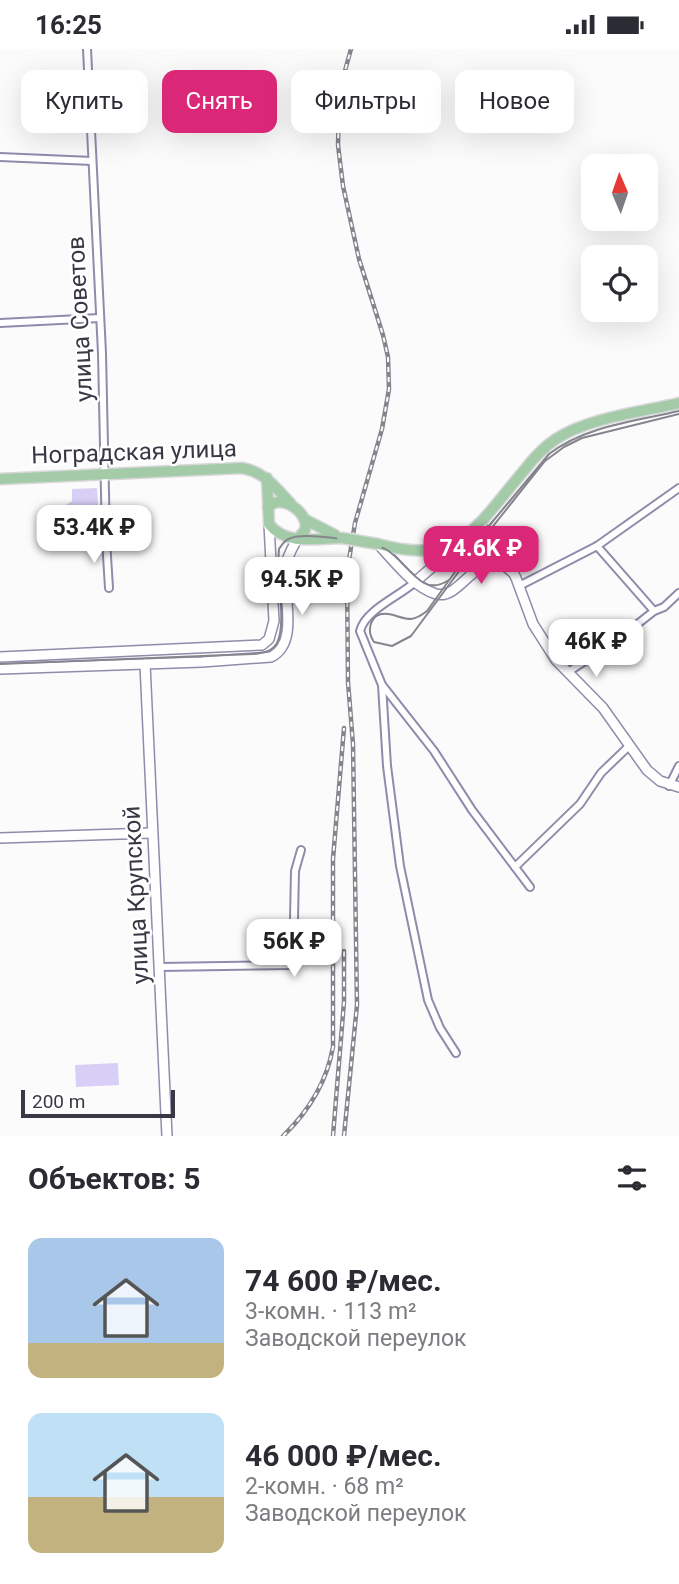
<!DOCTYPE html>
<html lang="ru">
<meta charset="utf-8">
<style>
body{margin:0;font-family:Roboto,sans-serif;background:#f7f7f7;color:#2b2b33;height:100vh;display:flex;flex-direction:column;font-size:26px;white-space:nowrap}
*{box-sizing:border-box;margin:0}
p{font-size:23px;color:#7c7c81}
.icon{flex:none;width:38px;height:38px;fill:none;stroke:currentColor;stroke-width:2;stroke-linecap:round;stroke-linejoin:round}
.map{position:relative;height:1087px;overflow:hidden}
.side{display:flex;flex-direction:column;background:#fff;flex:1}
.side>*{flex:none}
.hud{position:absolute;left:21px;top:21px;width:637px;height:63px;display:flex;gap:14px}
.needle{width:46px;rotate:358deg}
.buttons{position:absolute;left:581px;top:105px;display:grid;gap:14px}
.buttons a{display:grid;place-items:center;width:77px;height:77px;border-radius:14px;background:#fff;box-shadow:0 7px 28px #0002;font-size:35px}
.scale{position:absolute;left:21px;bottom:18px;width:154px;box-sizing:border-box;padding-left:7px;border:4px solid #3b3846;border-top:0;font-size:19px;line-height:24px;white-space:nowrap;color:#3b3846;-webkit-text-stroke:5px #fff;paint-order:stroke}
.price{position:absolute;translate:-50% -60px;padding:0 16px;border-radius:14px;background:#fff;color:#222;font-size:23px;line-height:46px;filter:drop-shadow(0 2px 4px #0008)}
.price::after{content:'';position:absolute;left:50%;top:42px;width:21px;height:16px;margin-left:-10px;background:inherit;clip-path:polygon(0 0,100% 0,50% 100%)}
.price.current{background:#db2777;color:#fff}
ul{padding:0;list-style:none}
li{display:flex;align-items:center;gap:21px;height:175px;padding:0 28px}
li span{display:grid;place-items:center;flex:none;width:196px;height:140px;border-radius:14px;color:#555}
li>.icon{margin-inline-start:auto}
span .icon{width:84px;height:84px;fill:#fffc;stroke-width:1}
li b{font-size:30px}
h2{display:flex;justify-content:space-between;align-items:center;height:84px;padding:0 28px;font-size:30px}
.chip{padding:0 24px;border-radius:14px;background:#fff;box-shadow:0 7px 28px #0002;font-size:24px;line-height:63px}
.chip.current{background:#db2777;color:#fff}
.status{display:flex;justify-content:space-between;align-items:center;height:49px;padding:0 35px;background:#fff;direction:ltr}
.status svg{height:19px;fill:currentColor}
.map>svg:first-child{display:block}
.green{fill:#d8cff6}
.lines{fill:none;stroke-linecap:round;stroke-linejoin:round}
.street-casing{stroke:#928aab;stroke-width:10}
.secondary-casing{stroke:#928aab;stroke-width:12}
.primary-casing{stroke:#d8d7da;stroke-width:13}
.street{stroke:#fff;stroke-width:6}
.secondary{stroke:#fff;stroke-width:9}
.primary{stroke:#a3cba8;stroke-width:10}
.tram{stroke:#86848d;stroke-width:2}
.rail-casing{stroke:#86848d;stroke-width:4.5}
.rail{stroke:#fff;stroke-width:2;stroke-dasharray:5;stroke-linecap:butt}
.primary-bridge-casing{stroke:#d8d7da;stroke-width:13;stroke-linecap:butt}
.primary-bridge{stroke:#a3cba8;stroke-width:10}
.labels{text-anchor:middle;dominant-baseline:central;stroke-width:5;stroke-linejoin:round;paint-order:stroke}
.street-label{font-size:24px;fill:#3b3846;stroke:#fff}
</style>
<div class="status"><b>16:25</b><svg viewBox="0 0 49 12"><path d="M0 12V9h3v3zM5 12V6h3v6zM10 12V3h3v9zM15 12V0h3v12zM26 1h20v11H26zM47 4h2v5h-2z"/></svg></div>
<div class="map">
<svg width="679" height="1087" viewBox="0 0 679 1087">
<rect width="100%" height="100%" fill="#fbfbfb"/>
<g class="green">
<polygon points="97,439 100,486 67,488 66,456 72,452 72,440"/>
<polygon points="118,1014 119,1036 76,1038 75,1016"/>
</g>
<g class="lines">
<g class="street-casing">
<g id="street">
<polyline points="87,0 102,304 106,491 109,539"/>
<polyline points="0,108 92,112"/>
<polyline points="0,274 100,269"/>
<polyline points="597,497 654,562"/>
<path d="M415,533C400,547 365,561 360,582L382,636L387,717L400,817L428,951L440,979L456,1004"/>
<polyline points="519,537 597,497 679,439"/>
<polyline points="568,623 616,592 654,562 664,558 679,544"/>
<polyline points="383,637 434,702 472,761 530,838"/>
<polyline points="669,737 679,717"/>
<polyline points="515,818 580,755 601,724 628,698"/>
<polyline points="160,918 293,916 295,822 301,801"/>
</g>
</g>
<g class="secondary-casing">
<g id="secondary">
<polyline points="478,475 499,494 516,529 533,575 556,611 603,659 647,721 660,732 679,738"/>
<path d="M378,495C394,512 413,538 436,545C463,552 479,492 512,523"/>
<polyline points="415,533 438,513 451,496"/>
<polyline points="0,608 262,596 269,590 274,572 269,475"/>
<polyline points="145,615 167,1087"/>
<path d="M0,620L202,613L271,608C301,593 281,542 286,515C288,506 293,498 297,490"/>
<polyline points="0,789 151,784"/>
</g>
</g>
<g class="primary-casing">
<g id="primary">
<path d="M267,429L269,475C286,497 316,489 342,489"/>
<path d="M0,430L242,419C265,423 276,439 291,455"/>
<path d="M268,459C280,442 311,465 305,481C304,483 299,488 297,490"/>
<polyline points="304,470 335,486"/>
<path d="M378,495C460,517 474,480 522,424C532,411 542,399 556,390C588,369 641,363 679,354"/>
</g>
</g>
<use href="#street" class="street"/>
<use href="#secondary" class="secondary"/>
<use href="#primary" class="primary"/>
<g class="tram">
<path d="M679,362C636,372 585,377 549,405L483,484L427,562C422,566 418,569 411,570C403,570 396,566 388,565C370,563 366,581 374,593L392,597L411,587L486,486L545,412L564,398L582,389L679,365"/>
<path d="M0,615L253,605C263,604 272,603 277,594C287,575 276,523 279,500C283,494 285,491 291,489C306,483 374,493 387,501C401,510 410,526 424,534C433,539 441,536 449,531"/>
</g>
<g class="rail-casing">
<g id="rail">
<path d="M283,1087C308,1063 327,1032 333,998V810L344,679"/>
<polyline points="333,1087 344,953 344,902"/>
<polyline points="344,1087 357,956 353,695 348,633 347,523 355,474 382,380 389,340 388,308 383,286 359,210 343,137 338,96 339,56 343,29 351,0"/>
</g>
</g>
<use href="#rail" class="rail"/>
<g class="primary-bridge-casing">
<polyline id="primary-bridge" points="342,489 378,495"/>
</g>
<use href="#primary-bridge" class="primary-bridge"/>
</g>
<g class="labels">
<g class="street-label">
<text transform="translate(80 270) rotate(-93)">улица Советов</text>
<text transform="translate(134 403) rotate(-2)">Ноградская улица</text>
<text transform="translate(136 846) rotate(-93)">улица Крупской</text>
</g>
</g>
</svg>
<div class="buttons">
<a><svg class="needle" viewBox="-14 -14 28 28"><path d="M0-13l5 13h-10z" fill="#e53935"/><path d="M0 13l5-13h-10z" fill="#7c7c81"/></svg></a>
<a><svg class="icon" aria-label="locate" viewBox="0 0 24 24"><circle cx="12" cy="12" r="6"/><path d="M12 2v4M12 18v4M2 12h4M18 12h4"/></svg></a>
</div>
<div class="scale">200 m</div>
<b class="price" style="left:94px;top:516px">53.4K ₽</b>
<b class="price current" style="left:481px;top:537px">74.6K ₽</b>
<b class="price" style="left:302px;top:568px">94.5K ₽</b>
<b class="price" style="left:596px;top:630px">46K ₽</b>
<b class="price" style="left:294px;top:930px">56K ₽</b>
<div class="hud">
<a class="chip">Купить</a>
<a class="chip current">Снять</a>
<a class="chip">Фильтры</a>
<a class="chip">Новое</a>
</div>
</div>
<section class="side">
<h2>Объектов: 5<svg class="icon" aria-label="filters" viewBox="0 0 24 24"><path d="M4 7h16M4 17h16"/><circle cx="9" cy="7" r="2"/><circle cx="15" cy="17" r="2"/></svg></h2>
<ul>
<li><span style="background:linear-gradient(#a9c7e8 75%,#c2b280 0)"><svg class="icon" aria-label="home" viewBox="0 0 24 24"><path d="M3 11l9-7 9 7M6 9v11h12V9"/></svg></span><div><b>74 600 ₽/мес.</b><p>3-комн. · 113 m²</p><p>Заводской переулок</p></div></li>
<li><span style="background:linear-gradient(#bfe0f5 60%,#c2b280 0)"><svg class="icon" aria-label="home" viewBox="0 0 24 24"><path d="M3 11l9-7 9 7M6 9v11h12V9"/></svg></span><div><b>46 000 ₽/мес.</b><p>2-комн. · 68 m²</p><p>Заводской переулок</p></div></li>
</ul>
</section>
